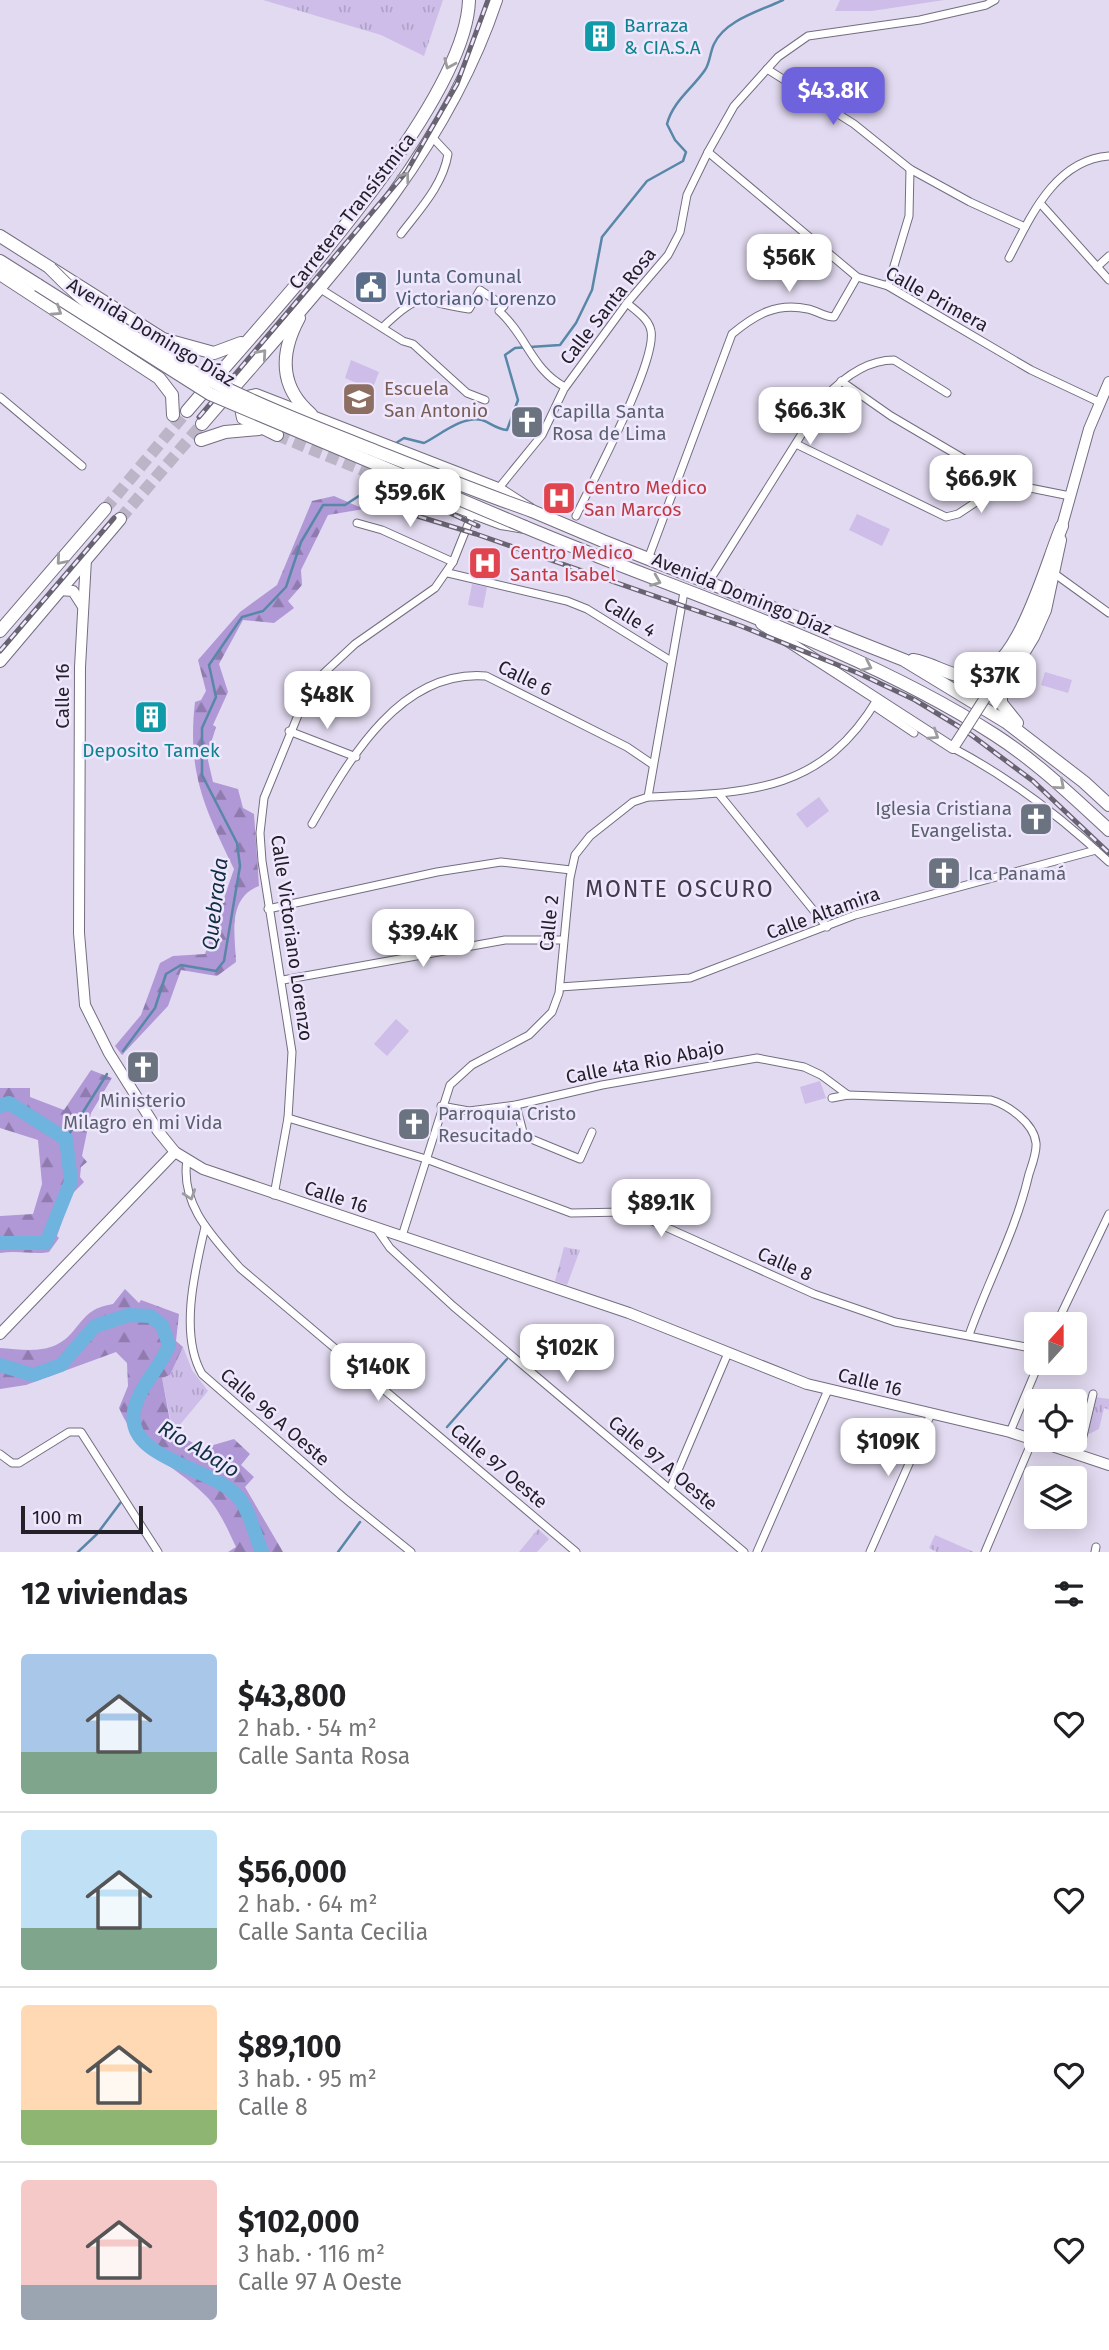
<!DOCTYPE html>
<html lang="es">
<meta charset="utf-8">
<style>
body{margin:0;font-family:"Fira Sans",sans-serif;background:#f2f2f2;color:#202124;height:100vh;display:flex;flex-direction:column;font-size:26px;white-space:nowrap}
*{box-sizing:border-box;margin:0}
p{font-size:23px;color:#757577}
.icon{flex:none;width:38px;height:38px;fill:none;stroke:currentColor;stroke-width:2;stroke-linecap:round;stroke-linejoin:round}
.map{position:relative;height:1552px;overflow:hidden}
.sheet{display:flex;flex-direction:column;background:#fff;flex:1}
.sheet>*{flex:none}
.needle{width:46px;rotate:21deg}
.fabs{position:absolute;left:1024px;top:1312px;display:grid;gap:14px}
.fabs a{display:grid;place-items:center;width:63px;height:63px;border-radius:7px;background:#fff;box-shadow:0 4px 18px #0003;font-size:35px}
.scale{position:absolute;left:21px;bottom:18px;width:122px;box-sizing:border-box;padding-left:7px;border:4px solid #232028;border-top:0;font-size:19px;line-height:24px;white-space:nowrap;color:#232028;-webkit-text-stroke:5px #efe7fd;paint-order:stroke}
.price{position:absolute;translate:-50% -60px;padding:0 16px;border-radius:14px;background:#fff;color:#222;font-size:23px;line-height:46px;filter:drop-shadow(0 2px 4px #0008)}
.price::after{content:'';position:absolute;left:50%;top:42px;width:21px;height:16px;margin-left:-10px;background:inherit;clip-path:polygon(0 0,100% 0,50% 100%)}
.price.active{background:#6f62dd;color:#fff}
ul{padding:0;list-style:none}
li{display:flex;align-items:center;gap:21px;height:175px;padding:0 21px}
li+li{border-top:2px solid #e0e0e0}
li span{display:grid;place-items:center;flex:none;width:196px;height:140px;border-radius:7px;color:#555}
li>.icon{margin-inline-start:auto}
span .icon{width:84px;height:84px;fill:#fffc;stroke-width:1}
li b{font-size:30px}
h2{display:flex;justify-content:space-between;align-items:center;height:84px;padding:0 21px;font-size:30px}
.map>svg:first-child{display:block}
.grass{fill:url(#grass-tufts)}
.forest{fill:url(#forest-firs)}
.pitch{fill:#cdbde8}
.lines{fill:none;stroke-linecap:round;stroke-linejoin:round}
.stream{stroke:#5887a8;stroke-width:2.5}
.river{stroke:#6fb3df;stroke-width:14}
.primary-tunnel{stroke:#bcb5c8;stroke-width:12;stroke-dasharray:12 6;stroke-linecap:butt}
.street-casing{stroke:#746d80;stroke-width:9}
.secondary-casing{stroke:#746d80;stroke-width:12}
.primary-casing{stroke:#746d80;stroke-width:14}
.street{stroke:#fff;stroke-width:7}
.secondary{stroke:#fff;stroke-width:10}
.primary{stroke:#fff;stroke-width:12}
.rail-casing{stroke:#686370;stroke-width:5}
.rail{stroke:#efe7fd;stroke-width:2.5;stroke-dasharray:8;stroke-linecap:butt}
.secondary-bridge-casing{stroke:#746d80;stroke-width:12;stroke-linecap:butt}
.primary-bridge-casing{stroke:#746d80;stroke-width:14;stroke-linecap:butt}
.secondary-bridge{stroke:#fff;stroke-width:10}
.primary-bridge{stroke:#fff;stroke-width:12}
.oneway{stroke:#9c9b9e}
.labels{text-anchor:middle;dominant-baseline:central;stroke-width:5;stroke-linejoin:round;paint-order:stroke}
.culture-label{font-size:19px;fill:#0d838f;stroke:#efe7fd;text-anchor:start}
.street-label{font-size:19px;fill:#232028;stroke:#efe7fd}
.service-label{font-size:19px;fill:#4e5e75;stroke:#efe7fd;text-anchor:start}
.education-label{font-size:19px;fill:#785e54;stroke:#efe7fd;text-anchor:start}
.worship-label{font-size:19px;fill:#5b616d;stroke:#efe7fd;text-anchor:start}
.health-label{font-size:19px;fill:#be3a42;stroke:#efe7fd;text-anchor:start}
.water-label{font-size:21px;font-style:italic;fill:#112f42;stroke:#efe7fd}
.quarter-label{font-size:23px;letter-spacing:2px;fill:#413b4c;stroke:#efe7fd}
</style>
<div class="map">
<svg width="1109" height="1552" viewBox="0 0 1109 1552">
<defs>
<pattern id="grass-tufts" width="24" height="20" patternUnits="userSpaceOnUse" patternTransform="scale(1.75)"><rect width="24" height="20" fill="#cdbde8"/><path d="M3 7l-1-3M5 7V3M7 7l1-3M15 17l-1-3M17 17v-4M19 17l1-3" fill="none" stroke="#b0a2c7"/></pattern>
<pattern id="forest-firs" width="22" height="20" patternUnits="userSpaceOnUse" patternTransform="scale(1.75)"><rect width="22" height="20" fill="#b097d6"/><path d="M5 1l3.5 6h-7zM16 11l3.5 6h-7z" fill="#8f7bae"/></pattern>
</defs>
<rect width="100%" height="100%" fill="#e2daf0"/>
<g class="grass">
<polygon points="263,0 443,0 424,56 381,35"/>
<polygon points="564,1247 580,1250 567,1285 555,1281"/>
<polygon points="183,1347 192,1370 208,1391 173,1433 162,1378 170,1375"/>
<polygon points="1095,1397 1109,1399 1109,1410 1104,1408 1099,1429 1087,1435"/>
<polygon points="538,1529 549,1539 537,1552 519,1552"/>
<polygon points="935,1535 974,1552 937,1552 929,1548"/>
</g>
<g class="forest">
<path d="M334,496L364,509L328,515L301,570L302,585L288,601L294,608L274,623L243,620L219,664L228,692L213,725L216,727L207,756L213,782L238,789L243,808L254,814L259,886C227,898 235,935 236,962L217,976L181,970L168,1006L122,1055L115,1046L141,1015L160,963L173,956L205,954L234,869C204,807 187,772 195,702L201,700L206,691L198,660L240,612L277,585L312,501Z"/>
<path d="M91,1070L112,1078L91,1113L82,1156L87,1162L81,1167L80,1177L84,1182L71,1195L57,1236L59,1238L49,1252C37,1255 17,1250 0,1253V1216L33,1214L42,1184L38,1140L0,1128V1088H30V1097L64,1110Z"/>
<path d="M125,1289L139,1303L141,1300L179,1314L176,1341L183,1347L170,1375L162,1378L172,1432L203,1448L234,1439L250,1454L241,1465L254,1477L245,1487L283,1552H228L236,1547C228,1530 219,1509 206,1496C171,1461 141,1457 119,1408L128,1386L127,1363L116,1352L26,1385L0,1389V1348C18,1349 39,1353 56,1345C81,1333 78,1309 113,1304Z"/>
</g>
<g class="pitch">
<polygon points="840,0 944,0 872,11 835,11"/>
<polygon points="351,360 379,372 372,390 345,378"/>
<polygon points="857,514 890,529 882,546 849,530"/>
<polygon points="472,584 487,587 483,608 468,605"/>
<polygon points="1045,672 1072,680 1068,693 1041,685"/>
<polygon points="819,797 829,811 807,828 796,814"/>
<polygon points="396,1019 409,1031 387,1056 374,1044"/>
<polygon points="820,1081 826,1098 805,1104 800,1087"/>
</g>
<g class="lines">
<g class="stream">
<path d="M396,443L404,438L424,443C440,435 463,415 482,420C491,423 496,429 507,430L518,400L505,355L515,348L560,345L576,323L592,290L602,237L647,181L683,161L686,152L675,140L667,124C673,101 692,89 705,70C710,63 710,52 714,44C725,20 760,11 783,0"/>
<polyline points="123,1051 155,1008 166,974 181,965 216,971 224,961 240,866 237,843 202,775 202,728 216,697 209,665 242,617 263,611 286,587 301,542 323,505 345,505 368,490"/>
<polyline points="66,1139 107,1074"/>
<polyline points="447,1427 507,1359"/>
<polyline points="78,1552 97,1534 121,1502"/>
<polyline points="338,1552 360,1522"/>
</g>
<g class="river">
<polyline points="0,1106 9,1103 66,1139 71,1181 46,1243 0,1243"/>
<path d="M0,1365L33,1375L61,1365L95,1326L129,1315L150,1316L162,1325L169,1345C160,1369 139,1386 134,1411C125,1460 214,1467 239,1498C250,1511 255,1536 262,1552"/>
</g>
<g class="primary-tunnel">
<polyline points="277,435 397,484"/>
<polyline points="105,509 187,411"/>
<polyline points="120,519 202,424"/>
</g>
<g class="street-casing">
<g id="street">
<polyline points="767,69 854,124 910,169 970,202 1025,227"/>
<polyline points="708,152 857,277 888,286 1031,370 1099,402"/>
<polyline points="1040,203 1109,280"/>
<path d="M401,234C420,209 443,185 448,154L433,138"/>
<path d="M1009,258C1031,216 1055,160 1109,156"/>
<polyline points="1097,267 1109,256"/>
<polyline points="888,286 909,216 910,169"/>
<polyline points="319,288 403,341 413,344 467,393 485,400"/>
<path d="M384,326C424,288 419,302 469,309L480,290L504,306L499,311C527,336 532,370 565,387"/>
<polyline points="841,381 891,416 1005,483 1070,496"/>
<polyline points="0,397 82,466"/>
<polyline points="796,444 946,517 958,514 1005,483"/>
<polyline points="498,489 542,435 564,389 627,303 668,255 680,232 687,195 708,152 734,106 778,57 808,36 920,20 986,5 995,0"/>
<path d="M576,516C592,482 657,362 651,331C649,319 636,311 627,303"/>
<polyline points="357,523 382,530 453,562"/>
<path d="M648,559L732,334C755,315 776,302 808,309C817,311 825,317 834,317L857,277"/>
<polyline points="448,573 567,601 587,609 671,661"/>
<polyline points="1055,574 1109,613"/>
<path d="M708,583L825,397C843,378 867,360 894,360L947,393"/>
<polyline points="874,706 914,733"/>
<polyline points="289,731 356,757"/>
<path d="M953,748C1012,779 1061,817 1109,862"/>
<polyline points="719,794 827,927"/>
<path d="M648,797C748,793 822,793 878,698"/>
<path d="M312,824C349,760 400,669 486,676L627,747L652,764"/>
<polyline points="268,909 437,872 501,862 571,870"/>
<polyline points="283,980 505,940 563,940"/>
<polyline points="560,987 690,978 855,915 1096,850"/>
<path d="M832,1098L848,1095L991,1100C1008,1105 1034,1123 1036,1143C1037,1152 1032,1165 1029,1174C1016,1231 988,1281 969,1335"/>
<polyline points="516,1105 524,1136 580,1159 592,1132"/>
<polyline points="441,1106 469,1111 516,1105 602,1085 757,1058 804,1067 821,1075 848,1095"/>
<polyline points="288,1118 426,1159 571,1213 625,1212 650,1220 814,1294 895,1322 1036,1349"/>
<path d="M187,1160C180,1205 213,1237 240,1268L576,1552"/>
<polyline points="274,1195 288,1118 292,1052 262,861 260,833 264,798 310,686 355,644 435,588 453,562 473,512"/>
<path d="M205,1227C195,1270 179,1334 202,1374L343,1497L411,1552"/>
<polyline points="376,1228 390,1248 453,1306 744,1552"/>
<polyline points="402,1236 450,1085 472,1065 529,1035 552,1012 559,993 570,878 575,855 590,836 633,802 648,797 684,592"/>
<polyline points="1056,1325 1109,1214"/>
<polyline points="1010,1432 1039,1363"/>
<polyline points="1079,1453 1093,1394"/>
<polyline points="0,1454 12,1463 19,1463 69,1432 81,1432 158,1552"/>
<polyline points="670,1489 728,1353"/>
<polyline points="757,1552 828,1390"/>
<polyline points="870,1552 931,1414"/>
<polyline points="985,1552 1033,1439"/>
<polyline points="1095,1552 1096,1547"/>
</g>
</g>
<g class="secondary-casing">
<g id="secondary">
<polyline points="1060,533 1089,429 1109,382"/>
<polyline points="86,559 80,667 79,933 85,1005 109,1053 158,1131 175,1152 203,1169 629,1313 807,1384 1010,1432 1109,1465"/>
<polyline points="59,590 73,591 82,605"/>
<polyline points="761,624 953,748 964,731"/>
<polyline points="999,676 1026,634 1045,589"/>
<polyline points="0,1334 175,1152"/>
</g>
</g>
<g class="primary-casing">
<g id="primary">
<polyline points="0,236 163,339 214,353 241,343"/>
<polyline points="0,261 38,285"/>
<polyline points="0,274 159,378 172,395 173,415"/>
<path d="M299,318C280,353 279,387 311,414"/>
<path d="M187,411C260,324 466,109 469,0"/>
<path d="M202,424C313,294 441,166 496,0"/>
<polyline points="277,435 243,418 241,408 247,397 256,395 498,489 532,511 603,541 904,660 1006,722 1084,782 1109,805"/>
<polyline points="201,440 225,432 259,429"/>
<path d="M397,484L501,523L525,527C679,592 854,644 995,735C1037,762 1073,797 1109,830"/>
<polyline points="0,631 105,509"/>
<path d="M913,660C933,663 950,677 970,677C1018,677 1046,562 1062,526"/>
<polyline points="0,661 120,519"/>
<polyline points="1017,723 1001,703 1001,690 1033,637 1045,610 1060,540"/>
</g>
</g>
<use href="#street" class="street"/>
<use href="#secondary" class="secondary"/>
<use href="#primary" class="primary"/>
<g class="rail-casing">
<g id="rail">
<polyline points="199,417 407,171 457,84 488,0"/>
<polyline points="396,488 478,526"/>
<polyline points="388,507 476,534 741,626 858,673 915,700 966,731 1033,781 1109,853"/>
<polyline points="0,651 114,518"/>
</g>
</g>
<use href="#rail" class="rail"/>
<g class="secondary-bridge-casing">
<polyline id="secondary-bridge" points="964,731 999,676"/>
</g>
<g class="primary-bridge-casing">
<g id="primary-bridge">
<path d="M50,268C135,357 256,404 368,448C422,469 477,492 532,511"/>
<polyline points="38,285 210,394 525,527"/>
</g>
</g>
<use href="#secondary-bridge" class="secondary-bridge"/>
<use href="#primary-bridge" class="primary-bridge"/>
</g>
<defs><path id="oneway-chevron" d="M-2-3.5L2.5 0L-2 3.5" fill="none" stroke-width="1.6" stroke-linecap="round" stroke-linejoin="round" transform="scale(1.75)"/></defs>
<g class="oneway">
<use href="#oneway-chevron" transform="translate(449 64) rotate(114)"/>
<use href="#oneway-chevron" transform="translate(405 177) rotate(-54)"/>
<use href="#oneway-chevron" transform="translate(57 311) rotate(33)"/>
<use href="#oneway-chevron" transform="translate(262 354) rotate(-49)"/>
<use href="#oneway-chevron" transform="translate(61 560) rotate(131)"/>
<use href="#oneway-chevron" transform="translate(656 581) rotate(22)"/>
<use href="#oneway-chevron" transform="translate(867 666) rotate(25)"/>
<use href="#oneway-chevron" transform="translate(934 735) rotate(33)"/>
<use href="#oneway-chevron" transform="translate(1060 785) rotate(41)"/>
<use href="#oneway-chevron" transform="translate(190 1195) rotate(71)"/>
</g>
<defs>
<g id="building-square" transform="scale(1.75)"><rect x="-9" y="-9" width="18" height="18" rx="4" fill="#0f9aa8" stroke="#efe7fd"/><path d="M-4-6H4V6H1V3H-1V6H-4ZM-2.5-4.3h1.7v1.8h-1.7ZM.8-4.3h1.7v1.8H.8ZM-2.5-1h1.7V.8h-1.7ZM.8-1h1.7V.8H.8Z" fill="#fff"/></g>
<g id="civic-square" transform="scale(1.75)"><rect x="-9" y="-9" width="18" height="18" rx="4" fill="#5c6f8a" stroke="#efe7fd"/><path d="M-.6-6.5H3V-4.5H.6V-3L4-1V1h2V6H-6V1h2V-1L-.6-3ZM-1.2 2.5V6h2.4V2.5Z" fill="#fff"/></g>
<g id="school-square" transform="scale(1.75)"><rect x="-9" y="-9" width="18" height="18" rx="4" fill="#8d6e63" stroke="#efe7fd"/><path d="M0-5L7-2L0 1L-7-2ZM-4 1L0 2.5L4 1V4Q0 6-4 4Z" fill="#fff"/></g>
<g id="church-square" transform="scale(1.75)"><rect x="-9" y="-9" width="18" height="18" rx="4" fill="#6b7280" stroke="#efe7fd"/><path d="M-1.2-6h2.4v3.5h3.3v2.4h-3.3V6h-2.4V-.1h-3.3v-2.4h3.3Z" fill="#fff"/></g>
<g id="hospital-square" transform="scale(1.75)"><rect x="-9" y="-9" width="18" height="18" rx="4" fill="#e0444e" stroke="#efe7fd"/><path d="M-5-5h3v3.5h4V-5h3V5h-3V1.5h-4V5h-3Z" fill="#fff"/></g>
</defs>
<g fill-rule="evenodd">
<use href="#building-square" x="600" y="36"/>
<use href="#civic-square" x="371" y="287"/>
<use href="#school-square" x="359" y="399"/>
<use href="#church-square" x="527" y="422"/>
<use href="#hospital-square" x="559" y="498"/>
<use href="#hospital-square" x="485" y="563"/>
<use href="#building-square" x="151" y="717"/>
<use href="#church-square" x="1036" y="819"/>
<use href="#church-square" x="944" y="873"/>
<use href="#church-square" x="143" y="1067"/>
<use href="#church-square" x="414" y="1124"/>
</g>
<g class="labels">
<g class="culture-label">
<text x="624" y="25">Barraza<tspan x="624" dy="22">&amp; CIA.S.A</tspan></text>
<text x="151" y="750" text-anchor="middle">Deposito Tamek</text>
</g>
<g class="street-label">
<text transform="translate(352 211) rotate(-52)">Carretera Transístmica</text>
<text transform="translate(937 299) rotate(29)">Calle Primera</text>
<text transform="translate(608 306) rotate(-52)">Calle Santa Rosa</text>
<text transform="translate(151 332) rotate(31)">Avenida Domingo Díaz</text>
<text transform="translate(742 594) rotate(22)">Avenida Domingo Díaz</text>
<text transform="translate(630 617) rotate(32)">Calle 4</text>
<text transform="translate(525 678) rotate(26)">Calle 6</text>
<text transform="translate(62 696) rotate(-90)">Calle 16</text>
<text transform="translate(823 913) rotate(-20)">Calle Altamira</text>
<text transform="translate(549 923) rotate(-84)">Calle 2</text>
<text transform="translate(292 938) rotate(82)">Calle Victoriano Lorenzo</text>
<text transform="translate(645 1062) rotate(-11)">Calle 4ta Rio Abajo</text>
<text transform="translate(336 1197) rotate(18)">Calle 16</text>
<text transform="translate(785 1264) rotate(24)">Calle 8</text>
<text transform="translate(870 1382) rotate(14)">Calle 16</text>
<text transform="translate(275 1417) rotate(41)">Calle 96 A Oeste</text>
<text transform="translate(663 1463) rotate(40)">Calle 97 A Oeste</text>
<text transform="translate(499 1466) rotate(40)">Calle 97 Oeste</text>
</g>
<g class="service-label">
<text x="396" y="276">Junta Comunal<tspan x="396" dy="22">Victoriano Lorenzo</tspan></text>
</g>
<g class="education-label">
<text x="384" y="388">Escuela<tspan x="384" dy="22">San Antonio</tspan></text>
</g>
<g class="worship-label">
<text x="552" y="411">Capilla Santa<tspan x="552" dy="22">Rosa de Lima</tspan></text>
<text x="1012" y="808" text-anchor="end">Iglesia Cristiana<tspan x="1012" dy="22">Evangelista.</tspan></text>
<text x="968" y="873">Ica Panamá</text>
<text x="143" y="1100" text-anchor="middle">Ministerio<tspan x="143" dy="22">Milagro en mi Vida</tspan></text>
<text x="438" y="1113">Parroquia Cristo<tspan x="438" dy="22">Resucitado</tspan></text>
</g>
<g class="health-label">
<text x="584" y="487">Centro Medico<tspan x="584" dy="22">San Marcos</tspan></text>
<text x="510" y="552">Centro Medico<tspan x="510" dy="22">Santa Isabel</tspan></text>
</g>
<g class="water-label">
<text transform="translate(215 904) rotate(-83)">Quebrada</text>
<text transform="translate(199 1449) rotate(31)">Río Abajo</text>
</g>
<g class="quarter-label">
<text x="680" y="889">MONTE OSCURO</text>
</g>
</g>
</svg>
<div class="fabs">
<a><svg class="needle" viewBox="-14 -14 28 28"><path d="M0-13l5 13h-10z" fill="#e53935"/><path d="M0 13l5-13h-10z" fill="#757577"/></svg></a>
<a><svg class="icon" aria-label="locate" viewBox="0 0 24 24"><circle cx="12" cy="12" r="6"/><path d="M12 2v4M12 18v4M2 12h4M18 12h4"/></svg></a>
<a><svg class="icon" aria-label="layers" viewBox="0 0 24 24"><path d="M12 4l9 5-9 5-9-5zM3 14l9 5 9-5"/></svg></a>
</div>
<div class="scale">100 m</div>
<b class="price active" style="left:833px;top:127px">$43.8K</b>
<b class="price" style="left:789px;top:294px">$56K</b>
<b class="price" style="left:810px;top:447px">$66.3K</b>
<b class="price" style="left:981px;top:515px">$66.9K</b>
<b class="price" style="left:410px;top:529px">$59.6K</b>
<b class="price" style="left:995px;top:712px">$37K</b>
<b class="price" style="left:327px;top:731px">$48K</b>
<b class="price" style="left:423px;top:969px">$39.4K</b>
<b class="price" style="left:661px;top:1239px">$89.1K</b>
<b class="price" style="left:567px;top:1384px">$102K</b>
<b class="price" style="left:378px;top:1403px">$140K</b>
<b class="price" style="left:888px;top:1478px">$109K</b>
</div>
<section class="sheet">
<h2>12 viviendas<svg class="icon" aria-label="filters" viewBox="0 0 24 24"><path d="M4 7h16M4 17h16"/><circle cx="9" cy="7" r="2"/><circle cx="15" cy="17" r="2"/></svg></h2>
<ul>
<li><span style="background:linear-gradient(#a9c7e8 70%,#7fa58c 0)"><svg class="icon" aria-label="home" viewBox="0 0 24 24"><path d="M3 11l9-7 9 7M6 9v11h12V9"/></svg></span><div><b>$43,800</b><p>2 hab. · 54 m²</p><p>Calle Santa Rosa</p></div><svg class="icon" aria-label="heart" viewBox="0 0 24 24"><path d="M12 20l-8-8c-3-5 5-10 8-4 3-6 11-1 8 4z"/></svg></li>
<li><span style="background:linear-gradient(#bfe0f5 70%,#7fa58c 0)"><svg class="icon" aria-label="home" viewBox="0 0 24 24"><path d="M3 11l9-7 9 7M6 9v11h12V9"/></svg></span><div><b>$56,000</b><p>2 hab. · 64 m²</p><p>Calle Santa Cecilia</p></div><svg class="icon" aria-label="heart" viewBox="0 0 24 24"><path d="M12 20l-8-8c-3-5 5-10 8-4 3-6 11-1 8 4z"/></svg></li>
<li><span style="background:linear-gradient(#ffd9b3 75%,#8fb573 0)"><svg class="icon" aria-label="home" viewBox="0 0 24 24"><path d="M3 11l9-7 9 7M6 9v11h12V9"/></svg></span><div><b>$89,100</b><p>3 hab. · 95 m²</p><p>Calle 8</p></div><svg class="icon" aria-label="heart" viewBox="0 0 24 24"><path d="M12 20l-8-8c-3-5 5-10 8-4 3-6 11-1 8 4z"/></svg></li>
<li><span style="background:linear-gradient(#f6c9c9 75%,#9aa5b1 0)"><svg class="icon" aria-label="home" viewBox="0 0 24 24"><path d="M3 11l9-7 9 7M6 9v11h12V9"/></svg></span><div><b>$102,000</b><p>3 hab. · 116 m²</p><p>Calle 97 A Oeste</p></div><svg class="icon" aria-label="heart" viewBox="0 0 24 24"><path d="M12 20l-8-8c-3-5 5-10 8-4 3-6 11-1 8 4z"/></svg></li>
</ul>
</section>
